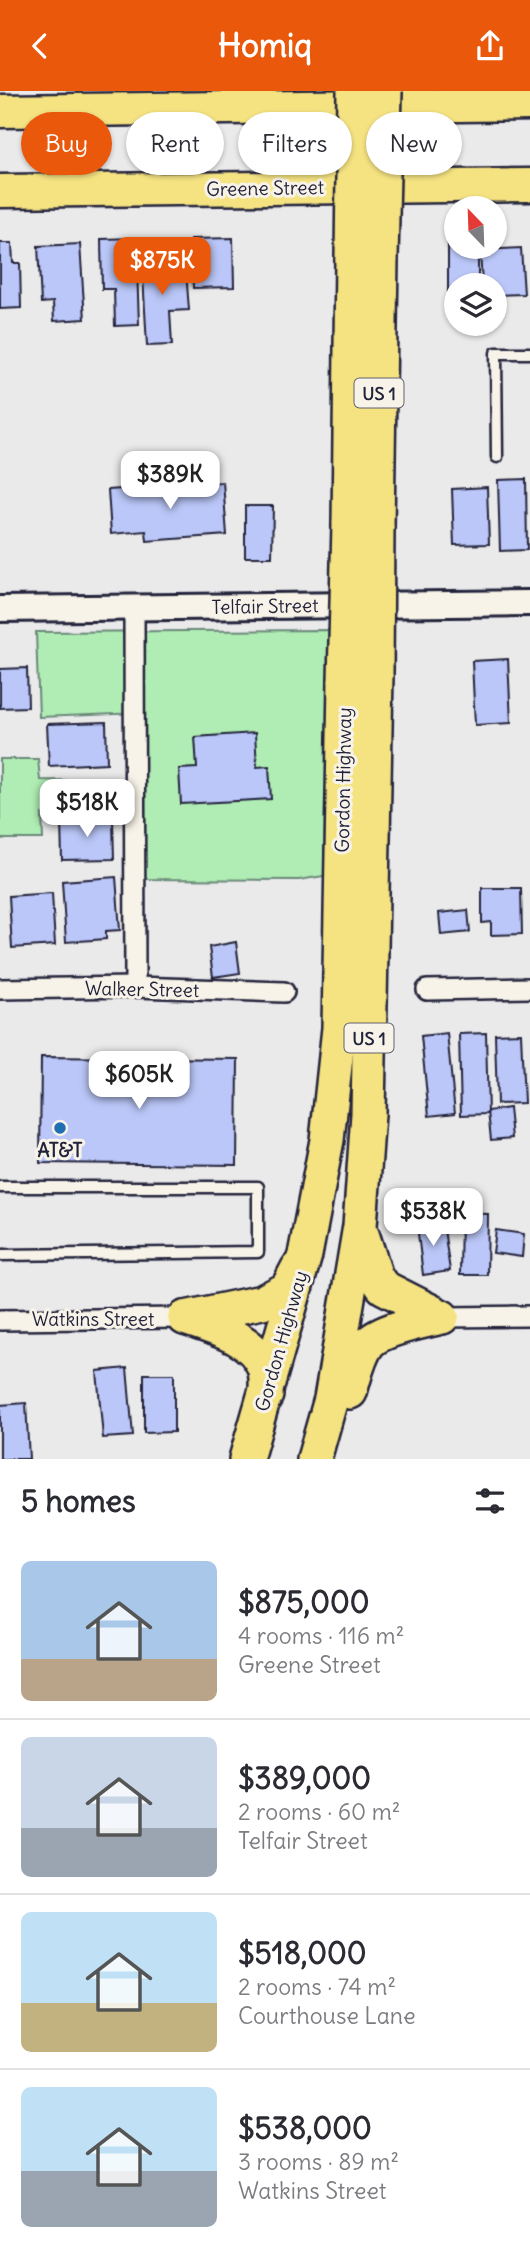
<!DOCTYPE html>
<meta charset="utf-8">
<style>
body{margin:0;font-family:Delius,sans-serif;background:#f2f2f3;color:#2b2b33;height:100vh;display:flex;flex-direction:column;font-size:26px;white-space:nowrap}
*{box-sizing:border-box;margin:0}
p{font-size:23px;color:#7c7c81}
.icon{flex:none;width:38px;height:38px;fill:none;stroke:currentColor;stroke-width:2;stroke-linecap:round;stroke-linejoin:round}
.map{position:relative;height:1368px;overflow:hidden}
.details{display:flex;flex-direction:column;background:#fff;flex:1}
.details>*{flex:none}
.guide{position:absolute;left:21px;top:21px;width:488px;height:63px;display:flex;gap:14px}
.needle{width:46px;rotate:337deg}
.controls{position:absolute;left:444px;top:105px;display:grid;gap:14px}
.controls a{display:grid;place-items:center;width:63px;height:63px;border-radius:50%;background:#fff;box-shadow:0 2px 5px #0004;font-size:35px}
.price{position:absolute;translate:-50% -60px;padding:0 16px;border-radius:14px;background:#fff;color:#222;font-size:23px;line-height:46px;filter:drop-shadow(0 2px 4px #0008)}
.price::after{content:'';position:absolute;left:50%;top:42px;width:21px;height:16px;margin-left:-10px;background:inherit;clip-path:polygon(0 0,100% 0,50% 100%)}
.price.on{background:#ea580c;color:#fff}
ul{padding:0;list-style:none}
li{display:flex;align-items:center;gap:21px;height:175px;padding:0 21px}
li+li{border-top:2px solid #e1e1e2}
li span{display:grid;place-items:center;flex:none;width:196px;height:140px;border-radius:10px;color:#555}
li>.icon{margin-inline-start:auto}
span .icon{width:84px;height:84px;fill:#fffc;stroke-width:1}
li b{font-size:30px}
h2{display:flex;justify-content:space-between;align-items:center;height:84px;padding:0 21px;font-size:30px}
.tag{padding:0 24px;border-radius:32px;background:#fff;box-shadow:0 2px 5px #0004;font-size:24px;line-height:63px}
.tag.on{background:#ea580c;color:#fff}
header{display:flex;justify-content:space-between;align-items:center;height:91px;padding:0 21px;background:#ea580c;color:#fff;font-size:32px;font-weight:700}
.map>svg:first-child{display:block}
.green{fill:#b0edb4;stroke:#698878;stroke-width:2}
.building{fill:#bac7f8;stroke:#22223b;stroke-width:2}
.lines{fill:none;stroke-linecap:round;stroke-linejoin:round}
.service-casing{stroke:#22223b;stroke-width:15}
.minor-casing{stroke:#22223b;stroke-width:24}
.tertiary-casing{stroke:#22223b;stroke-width:30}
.primary-casing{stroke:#22223b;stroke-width:37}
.trunk-casing{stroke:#22223b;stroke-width:38}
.service{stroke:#f7f3e8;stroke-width:10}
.minor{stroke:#f7f3e8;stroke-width:19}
.tertiary{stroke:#f7f3e8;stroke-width:24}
.primary{stroke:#f5e382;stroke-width:32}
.trunk{stroke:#f5e382;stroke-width:33}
.trunk-bridge-casing{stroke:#22223b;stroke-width:38;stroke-linecap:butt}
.trunk-bridge{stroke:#f5e382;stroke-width:33}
.poi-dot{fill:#1f6fb2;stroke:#f7f3e8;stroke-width:2.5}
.labels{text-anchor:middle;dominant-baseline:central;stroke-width:6;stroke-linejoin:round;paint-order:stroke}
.shield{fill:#f7f3e8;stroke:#62616f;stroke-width:2}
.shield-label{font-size:18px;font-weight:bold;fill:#22223b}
.street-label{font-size:19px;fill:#22223b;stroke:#f7f3e8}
.poi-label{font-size:19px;font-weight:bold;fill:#22223b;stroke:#f7f3e8}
</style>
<header><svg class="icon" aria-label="back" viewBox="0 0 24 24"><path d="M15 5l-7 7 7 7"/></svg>Homiq<svg class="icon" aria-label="share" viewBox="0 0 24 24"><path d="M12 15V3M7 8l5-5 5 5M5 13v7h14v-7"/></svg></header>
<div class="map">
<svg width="530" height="1368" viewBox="0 0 530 1368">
<rect width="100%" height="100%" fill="#ebeaeb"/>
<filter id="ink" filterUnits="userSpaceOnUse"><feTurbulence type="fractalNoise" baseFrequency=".0143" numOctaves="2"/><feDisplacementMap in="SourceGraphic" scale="14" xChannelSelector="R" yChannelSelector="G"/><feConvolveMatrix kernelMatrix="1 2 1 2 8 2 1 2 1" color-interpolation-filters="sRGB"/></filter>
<g filter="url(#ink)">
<polygon class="green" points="330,539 329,659 325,707 324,785 299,789 143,788 141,719 42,723 43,748 0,748 0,668 38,668 40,689 141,691 142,622 39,626 36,541"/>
<g class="building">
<polygon points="136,147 139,234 115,235 114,198 102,198 101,148"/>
<polygon points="233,147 234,196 193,197 191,148"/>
<polygon points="448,150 457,150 457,156 478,156 478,194 457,194 457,206 448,206"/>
<polygon points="0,152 12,152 13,172 20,172 21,217 0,218"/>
<polygon points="80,153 85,228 54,230 53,211 41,212 38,155"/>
<polygon points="521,157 524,203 495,204 495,194 482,194 480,159"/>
<polygon points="172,164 173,181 186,180 189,219 170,220 172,254 147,255 142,166"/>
<polygon points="526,388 527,459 500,460 498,389"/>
<polygon points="223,391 227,444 147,450 146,440 111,443 108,399"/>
<polygon points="487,396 489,453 454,454 452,398"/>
<polygon points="245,415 273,415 272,466 245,466"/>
<polygon points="508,568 511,632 475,634 472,570"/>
<polygon points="27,577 28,616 0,617 0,578"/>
<polygon points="106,631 107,672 49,675 47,633"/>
<polygon points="255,642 257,676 269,675 271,708 181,713 179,678 197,677 195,646"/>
<polygon points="113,728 114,768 62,769 61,729"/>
<polygon points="116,786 120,839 106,840 106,848 66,851 62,790"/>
<polygon points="482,797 521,797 522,843 491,844 491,831 482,832"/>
<polygon points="52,802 55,854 12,857 9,805"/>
<polygon points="468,819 470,841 441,844 439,822"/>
<polygon points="236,851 240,882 213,886 209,856"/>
<polygon points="447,942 455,1022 429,1025 421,945"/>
<polygon points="486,942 488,1023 461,1024 459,943"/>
<polygon points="521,942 524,1012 497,1013 495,943"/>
<polygon points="41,966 238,968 237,1074 40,1072"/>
<polygon points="509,1017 512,1047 491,1049 488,1020"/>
<polygon points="461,1122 488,1123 487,1184 460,1184"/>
<polygon points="443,1131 450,1180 423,1184 417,1134"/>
<polygon points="496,1139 524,1143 522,1166 493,1162"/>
<polygon points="127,1277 133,1345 103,1347 97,1280"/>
<polygon points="144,1283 174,1283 174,1341 144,1342"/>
<polygon points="26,1312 29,1368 0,1368 0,1314"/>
</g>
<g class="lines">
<g class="service-casing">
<g id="service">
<polyline points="497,366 496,262 530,262"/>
<polyline points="0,1096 258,1096 258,1161 0,1164"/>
</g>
</g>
<g class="minor-casing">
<g id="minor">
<polyline points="134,517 135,896"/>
<polyline points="0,898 135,896 284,901"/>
<polyline points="427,899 530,897"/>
<polyline points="442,1226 530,1225"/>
<polyline points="0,1229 185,1227"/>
</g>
</g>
<g class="tertiary-casing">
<polyline id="tertiary" points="0,518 530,512"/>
</g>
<g class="primary-casing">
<g id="primary">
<polyline points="0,20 530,13"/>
<polyline points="0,100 530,94"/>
</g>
</g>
<g class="trunk-casing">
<g id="trunk">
<polyline points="349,433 352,167"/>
<polyline points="377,437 381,167"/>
<polyline points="362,1143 376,1186 383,1196 442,1226"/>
<polyline points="185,1227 262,1211 287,1198 298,1177"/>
<path d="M185,1227C212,1237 253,1246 264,1276C267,1284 266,1296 266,1304"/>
<path d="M350,1301C355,1285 358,1267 368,1253C379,1239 424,1230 442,1226"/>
<polyline points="246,1368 305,1164 327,1049 339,937 345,589"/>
<polyline points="314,1368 331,1308 360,1135 368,1023 376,583"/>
</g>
</g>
<use href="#service" class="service"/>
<use href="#minor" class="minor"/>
<use href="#tertiary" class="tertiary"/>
<use href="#primary" class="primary"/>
<use href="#trunk" class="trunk"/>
<g class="trunk-bridge-casing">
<g id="trunk-bridge">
<polyline points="352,167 354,0"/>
<polyline points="381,167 385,0"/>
<polyline points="376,583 377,437"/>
<polyline points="345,589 349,433"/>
</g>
</g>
<use href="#trunk-bridge" class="trunk-bridge"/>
</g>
</g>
<circle class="poi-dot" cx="60" cy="1037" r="7"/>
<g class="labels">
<g class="shield">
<rect x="354.5" y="287.5" width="49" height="29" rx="5"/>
<rect x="344.5" y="932.5" width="49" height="29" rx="5"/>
</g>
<g class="shield-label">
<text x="379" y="302">US 1</text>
<text x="369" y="947">US 1</text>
</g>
<g class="street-label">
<text transform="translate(265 97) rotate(-1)">Greene Street</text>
<text transform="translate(265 515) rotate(-1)">Telfair Street</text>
<text transform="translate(343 689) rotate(-89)">Gordon Highway</text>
<text transform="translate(142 898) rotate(1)">Walker Street</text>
<text x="93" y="1228">Watkins Street</text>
<text transform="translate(281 1250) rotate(-74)">Gordon Highway</text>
</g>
<g class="poi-label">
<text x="60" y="1059">AT&amp;T</text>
</g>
</g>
</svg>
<div class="controls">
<a><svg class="needle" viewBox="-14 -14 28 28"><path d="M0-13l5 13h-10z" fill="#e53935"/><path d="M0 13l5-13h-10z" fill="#7c7c81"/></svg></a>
<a><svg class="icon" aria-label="layers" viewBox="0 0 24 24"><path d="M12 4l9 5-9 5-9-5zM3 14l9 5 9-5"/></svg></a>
</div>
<b class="price on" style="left:162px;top:206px">$875K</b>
<b class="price" style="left:170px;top:420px">$389K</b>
<b class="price" style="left:87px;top:748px">$518K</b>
<b class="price" style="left:139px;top:1020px">$605K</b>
<b class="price" style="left:433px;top:1157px">$538K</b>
<div class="guide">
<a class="tag on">Buy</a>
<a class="tag">Rent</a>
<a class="tag">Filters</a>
<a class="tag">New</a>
</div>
</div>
<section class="details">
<h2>5 homes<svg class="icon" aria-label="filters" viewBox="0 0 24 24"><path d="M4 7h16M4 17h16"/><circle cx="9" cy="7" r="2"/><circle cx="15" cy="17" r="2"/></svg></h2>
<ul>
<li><span style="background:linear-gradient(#a9c7e8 70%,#b9a48a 0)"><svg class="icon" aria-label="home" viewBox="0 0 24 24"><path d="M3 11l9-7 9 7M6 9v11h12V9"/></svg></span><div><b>$875,000</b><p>4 rooms · 116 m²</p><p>Greene Street</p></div></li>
<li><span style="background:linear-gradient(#c9d6e8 65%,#9aa5b1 0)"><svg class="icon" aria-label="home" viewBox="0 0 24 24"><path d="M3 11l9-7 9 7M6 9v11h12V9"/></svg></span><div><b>$389,000</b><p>2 rooms · 60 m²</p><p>Telfair Street</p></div></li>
<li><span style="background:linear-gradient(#bfe0f5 65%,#c2b280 0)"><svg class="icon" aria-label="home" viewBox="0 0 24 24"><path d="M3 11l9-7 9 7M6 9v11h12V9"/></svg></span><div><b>$518,000</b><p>2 rooms · 74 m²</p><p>Courthouse Lane</p></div></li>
<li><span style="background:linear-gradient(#bfe0f5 60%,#9aa5b1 0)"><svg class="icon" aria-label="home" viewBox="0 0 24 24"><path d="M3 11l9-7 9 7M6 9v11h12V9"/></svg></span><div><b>$538,000</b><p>3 rooms · 89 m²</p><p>Watkins Street</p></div></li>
</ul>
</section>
